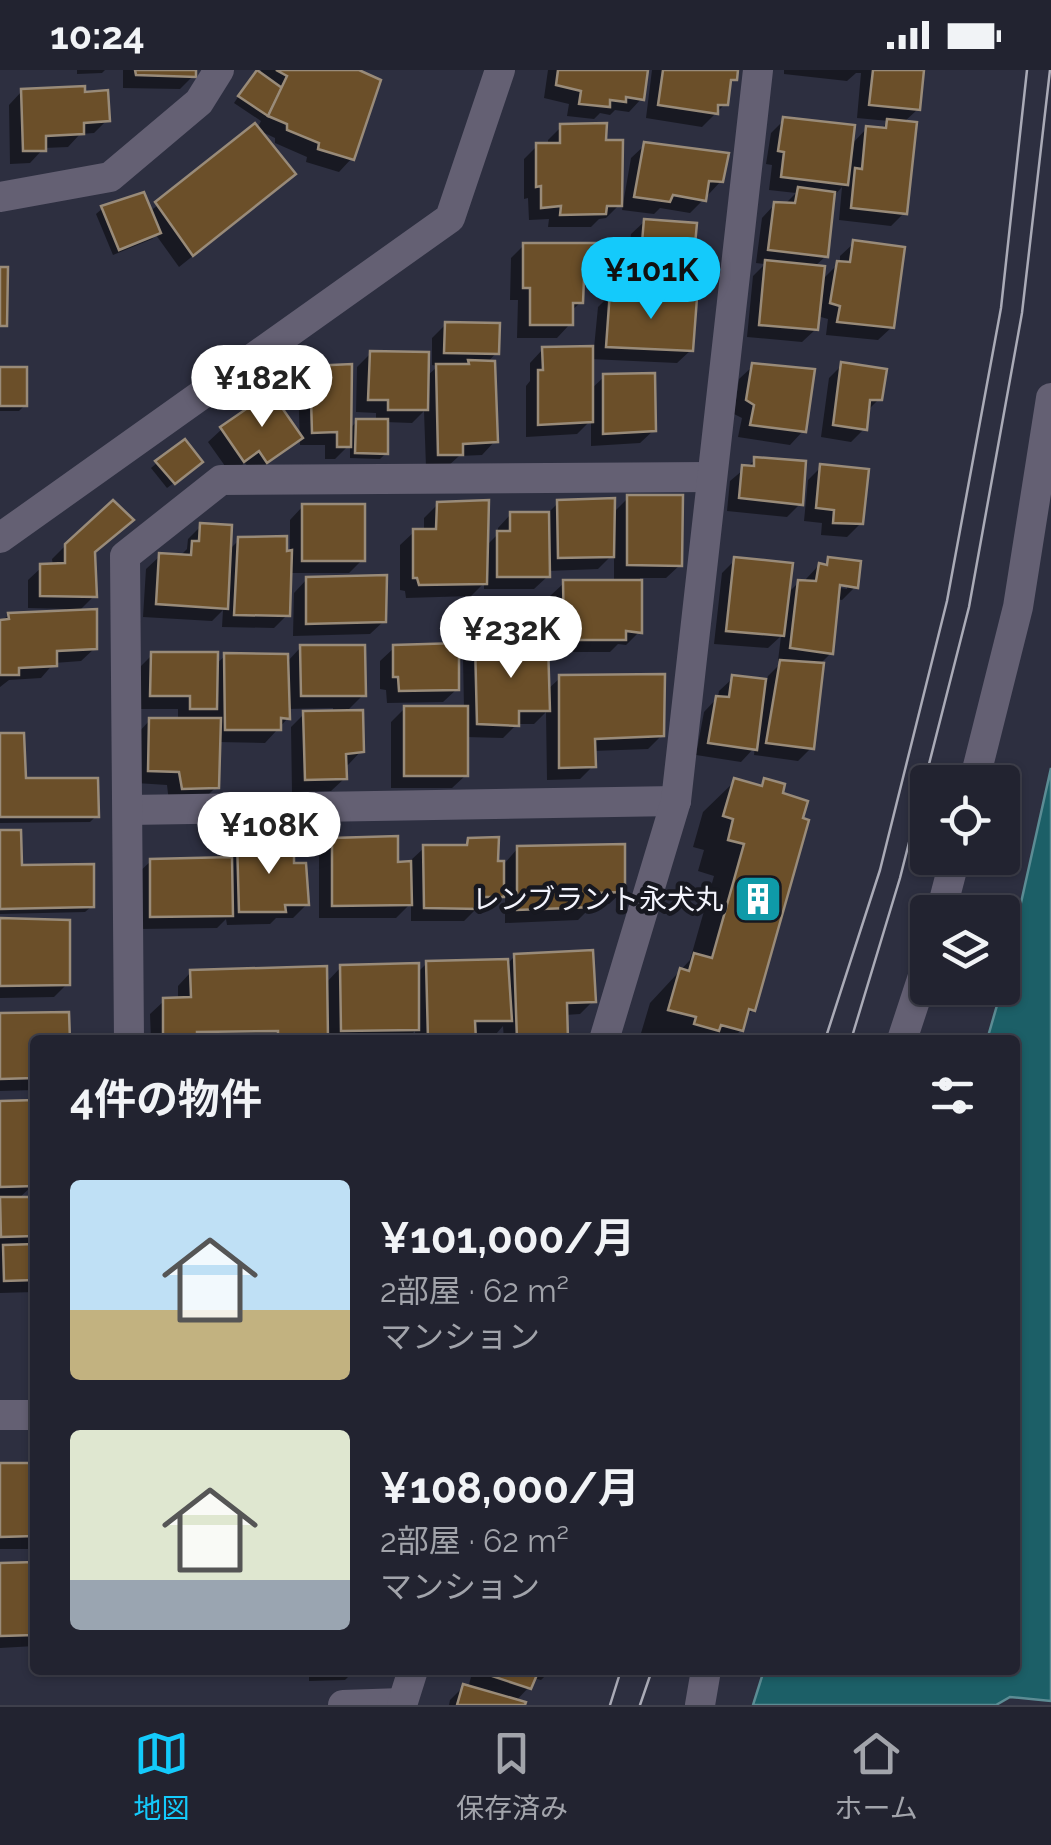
<!DOCTYPE html>
<html lang="ja">
<meta charset="utf-8">
<style>
body{margin:0;font-family:Raleway,"Noto Sans JP",sans-serif;background:#2e2f3c;color:#f1f3f6;height:100vh;display:flex;flex-direction:column;font-size:38px;white-space:nowrap}
*{box-sizing:border-box;margin:0}
p{font-size:32px;color:#a2a4ab}
.icon{flex:none;width:55px;height:55px;fill:none;stroke:currentColor;stroke-width:2;stroke-linecap:round;stroke-linejoin:round}
.map{position:relative;flex:1;overflow:hidden}
.side{position:absolute;left:30px;top:965px;width:990px;height:640px;display:flex;flex-direction:column;background:#222330;border-radius:10px;box-shadow:0 2px 8px #0004,0 0 0 2px #3f404c}
.side>*{flex:none}
.tools{position:absolute;left:910px;top:695px;display:grid;gap:20px}
.tools a{display:grid;place-items:center;width:110px;height:110px;border-radius:10px;background:#222330;box-shadow:0 2px 8px #0004,0 0 0 2px #3f404c;font-size:50px}
.price{position:absolute;translate:-50% -85px;padding:0 22px;border-radius:35px;background:#fff;color:#222;font-size:32px;line-height:65px;filter:drop-shadow(0 2px 5px #0008)}
.price::after{content:'';position:absolute;left:50%;top:60px;width:30px;height:22px;margin-left:-15px;background:inherit;clip-path:polygon(0 0,100% 0,50% 100%)}
.price.current{background:#14cafb;color:#111}
ul{padding:0;list-style:none}
li{display:flex;align-items:center;gap:30px;height:250px;padding:0 40px}
li span{display:grid;place-items:center;flex:none;width:280px;height:200px;border-radius:10px;color:#555}
li>.icon{margin-inline-start:auto}
span .icon{width:120px;height:120px;fill:#fffc;stroke-width:1}
li b{font-size:42px}
h2{display:flex;justify-content:space-between;align-items:center;height:120px;padding:0 40px;font-size:42px}
.status{display:flex;justify-content:space-between;align-items:center;height:70px;padding:0 50px;background:#222330;direction:ltr}
.status svg{height:28px;fill:currentColor}
.menu{display:flex;justify-content:space-around;align-items:center;height:140px;border-top:2px solid #3f404c;background:#222330;font-size:28px;color:#a2a4ab}
.menu a{display:grid;justify-items:center;gap:5px}
.menu .current{color:#14cafb}
.map>svg:first-child{display:block}
.water{fill:#1c5f67;stroke:#5c8c94;stroke-width:2.5}
.shadow{fill:#0007;fill-rule:evenodd}
.building{fill:#6b4f29;stroke:#998b79;stroke-width:2.5}
.lines{fill:none;stroke-linecap:round;stroke-linejoin:round}
.minor{stroke:#646073;stroke-width:30}
.tram{stroke:#aaabb7;stroke-width:2.5}
.labels{text-anchor:middle;dominant-baseline:central;stroke-width:9;stroke-linejoin:round;paint-order:stroke}
.poi-label{font-size:28px;fill:#f3f4fd;stroke:#171820;text-anchor:end}
</style>
<div class="status"><b>10:24</b><svg viewBox="0 0 49 12"><path d="M0 12V9h3v3zM5 12V6h3v6zM10 12V3h3v9zM15 12V0h3v12zM26 1h20v11H26zM47 4h2v5h-2z"/></svg></div>
<div class="map">
<svg width="1051" height="1635" viewBox="0 0 1051 1635">
<rect width="100%" height="100%" fill="#2d2f40"/>
<polygon class="water" points="1051,698 1051,1631 1010,1627 996,1635 753,1635 764,1600 1015,1600 1015,970 987,970 1002,918"/>
<g class="shadow">
<polygon points="77,0 105,0 102,3 77,4"/>
<polygon points="123,0 193,0 193,6 180,19 123,18"/>
<polygon points="261,0 353,0 352,88 339,102 306,92 307,87 275,73 275,68 258,60 279,117 179,197 156,165 152,169 113,185 96,144 103,138 149,142 257,59 261,51 234,33 251,8 260,4"/>
<polygon points="548,0 646,0 642,28 629,42 615,40 610,45 600,43 594,49 567,46 569,34 544,28"/>
<polygon points="652,0 735,0 735,9 728,16 725,34 702,57 646,48"/>
<polygon points="784,0 921,0 918,39 903,53 905,142 891,156 839,150 842,117 831,129 826,186 814,197 821,211 840,192 840,186 854,173 892,257 878,270 826,265 828,249 817,246 816,259 802,272 747,267 753,206 765,194 756,193 762,148 775,134 784,135 796,123 769,120 772,95 766,94 771,63 784,50 850,76 867,58 880,60 889,51 857,48 861,3 856,3 847,11 784,4"/>
<polygon points="22,21 107,50 94,63 80,64 68,77 44,78 30,93 10,94 9,35"/>
<polygon points="561,57 604,72 619,135 606,148 599,149 591,157 548,157 549,149 529,150 528,128 524,129 524,89 537,76 548,76 548,70"/>
<polygon points="645,75 721,111 708,125 704,124 703,130 690,143 660,138 654,144 622,140 631,88"/>
<polygon points="645,151 691,196 677,210 636,207 635,212 623,225 691,280 677,293 590,289 590,320 605,306 654,360 640,373 591,376 591,350 577,364 526,367 526,316 530,311 530,293 543,279 594,278 598,237 610,225 591,224 593,209 581,220 581,232 570,242 570,254 557,268 517,268 518,230 510,230 511,188 524,175 600,192 608,184 629,185 631,164"/>
<polygon points="446,254 496,283 487,293 495,371 482,385 459,386 447,397 426,397 424,341 412,353 385,352 386,383 380,389 350,388 350,374 335,389 325,389 325,375 300,375 298,312 312,298 349,360 357,351 376,351 376,343 356,342 357,297 371,283 426,307 438,296 432,295 432,268"/>
<polygon points="842,295 879,329 866,342 865,358 851,372 821,367 829,308"/>
<polygon points="753,296 803,361 790,375 738,367 742,348 734,344 739,309"/>
<polygon points="0,299 25,335 19,341 0,341"/>
<polygon points="222,359 300,368 286,381 253,404 245,393 230,403 208,372"/>
<polygon points="755,390 801,433 787,447 727,441 730,411"/>
<polygon points="157,393 194,398 167,418 151,398"/>
<polygon points="821,397 861,453 847,467 821,465 822,453 804,451 808,410"/>
<polygon points="628,428 680,495 666,508 640,508 639,562 626,575 618,574 610,582 552,582 550,526 564,513 614,512 614,483 598,499 548,501 548,506 534,519 484,519 484,513 471,526 406,528 405,521 400,520 400,475 414,462 424,462 424,448 438,434 486,476 498,464 498,458 511,444 547,444 558,433 612,444"/>
<polygon points="303,436 362,490 349,503 288,503 287,545 274,558 222,557 223,540 212,551 143,547 146,499 160,486 179,487 187,479 188,469 201,456 228,481 239,470 284,484 290,483 290,450"/>
<polygon points="66,475 93,483 94,526 77,543 95,578 81,591 54,593 41,608 9,610 0,617 0,552 9,545 66,543 66,539 28,538 28,510 42,497 53,496 52,489"/>
<path d="M735,490L787,524L799,512L806,513V509L819,495L822,496L829,490L855,517L842,530L836,529L831,583L819,595L811,678L798,691L754,685L755,677L741,692L696,685L704,642L718,627L719,621L733,608L767,612L768,606L782,592L778,591L781,566L768,578L714,574L722,503ZM847,514V519L827,516Z"/>
<polygon points="307,509 384,551 370,564 293,566 294,523"/>
<polygon points="476,576 547,620 560,608 662,665 648,679 593,681 593,696 580,709 547,710 546,642 534,654 517,654 503,668 466,667 466,705 452,718 391,718 391,652 405,638 464,638 463,589"/>
<polygon points="301,577 363,625 345,643 361,681 348,695 344,695 345,708 331,721 292,722 291,657 304,644 333,643 333,638 287,639 288,648 265,673 218,672 216,717 203,730 169,732 167,715 136,713 137,664 150,650 178,650 178,639 138,639 139,598 153,584 215,595 225,586 286,593"/>
<polygon points="394,578 457,619 443,632 387,633 386,620 380,619 380,591"/>
<polygon points="0,665 23,710 96,746 90,752 0,753"/>
<polygon points="735,711 758,717 765,711 800,749 753,940 744,948 741,960 731,970 639,970 650,933 690,890 714,806 698,801 704,780 693,777 703,742"/>
<polygon points="0,763 20,798 92,836 85,842 0,844"/>
<polygon points="333,771 396,795 410,791 424,778 462,778 469,771 496,794 504,794 518,778 623,821 609,834 593,835 578,850 505,853 505,823 488,839 476,839 464,851 411,851 411,833 396,848 319,848 319,784"/>
<polygon points="238,772 277,784 291,795 307,834 293,848 276,848 270,854 227,855 226,849 217,858 138,859 137,804 151,791 224,789 224,785"/>
<polygon points="0,851 67,914 54,927 0,928"/>
<polygon points="515,886 593,931 580,944 565,945 565,970 504,970 503,956 496,964 473,964 473,970 415,970 415,961 406,970 151,970 150,944 164,931 178,930 178,916 191,902 325,914 341,897 416,904 427,893 506,895"/>
<polygon points="0,945 67,970 35,970 35,1020 0,1021"/>
<polygon points="0,1033 35,1033 35,1095 33,1115 18,1129 35,1129 35,1222 0,1223 0,1131 2,1129 0,1129"/>
<polygon points="0,1395 35,1395 35,1476 33,1479 0,1479"/>
<polygon points="35,1494 35,1576 0,1578 0,1495"/>
<polygon points="309,1600 355,1600 345,1610 309,1611"/>
<polygon points="473,1600 551,1600 541,1610 533,1608 529,1617 515,1632 523,1635 449,1635 450,1630 464,1616 468,1618"/>
</g>
<g class="building">
<polygon points="135,0 196,0 196,7 136,5"/>
<polygon points="257,0 282,18 268,46 238,26"/>
<polygon points="276,0 359,0 381,10 354,90 318,79 319,73 287,60 287,54 268,46 287,6"/>
<polygon points="558,0 648,0 644,30 626,27 626,32 610,30 610,37 579,34 581,21 556,15"/>
<polygon points="663,0 738,0 737,10 731,10 728,35 718,35 718,44 658,35"/>
<polygon points="873,0 924,0 920,40 869,35"/>
<polygon points="85,16 85,22 108,20 110,51 84,53 84,64 46,66 46,81 23,81 21,19"/>
<polygon points="783,47 855,55 848,115 781,107 784,82 778,81"/>
<polygon points="887,49 917,52 907,144 851,138 855,98 862,99 866,56 886,58"/>
<polygon points="255,53 296,104 193,186 155,132"/>
<polygon points="607,53 606,70 623,70 622,136 607,136 606,144 560,145 561,136 541,138 541,116 536,117 536,73 560,73 560,54"/>
<polygon points="644,72 729,83 723,112 709,111 706,131 673,125 670,132 634,127"/>
<polygon points="798,117 835,122 828,187 768,180 774,132 795,133"/>
<polygon points="144,122 161,163 119,180 101,136"/>
<polygon points="644,149 697,153 693,197 641,194 638,214 603,212 607,181 641,184"/>
<polygon points="853,170 905,177 894,258 837,252 840,236 830,233 837,191 850,192"/>
<polygon points="523,173 602,173 602,193 596,193 596,209 584,209 583,233 573,233 573,255 530,255 530,218 523,218"/>
<polygon points="765,190 825,196 818,260 759,255"/>
<polygon points="0,197 8,197 7,256 0,256"/>
<polygon points="610,221 697,228 693,281 606,277"/>
<polygon points="445,252 500,253 499,284 444,283"/>
<polygon points="593,276 593,352 538,355 538,300 543,300 542,277"/>
<polygon points="370,281 429,282 428,340 388,340 388,330 368,330"/>
<polygon points="468,290 495,291 498,372 463,374 463,385 438,385 436,294 469,294"/>
<polygon points="841,292 887,299 882,330 870,330 867,360 833,355"/>
<polygon points="752,293 815,299 806,362 750,355 754,335 746,330"/>
<polygon points="352,294 351,377 337,377 337,362 312,363 310,296"/>
<rect x="0" y="297" width="27" height="39"/>
<polygon points="655,303 656,361 603,364 603,304"/>
<polygon points="271,322 303,368 267,393 259,381 244,392 220,357"/>
<polygon points="356,349 388,349 388,384 355,383"/>
<polygon points="185,369 203,392 175,414 155,391"/>
<polygon points="754,387 806,391 803,435 739,428 742,395 754,396"/>
<polygon points="820,394 869,399 863,454 833,453 834,440 816,438"/>
<polygon points="627,425 683,425 682,496 627,495"/>
<polygon points="615,428 614,487 558,488 557,430"/>
<polygon points="113,430 134,450 95,482 97,527 40,526 40,494 65,493 65,474"/>
<polygon points="489,430 487,514 419,515 417,508 413,508 413,459 436,459 437,432"/>
<rect x="302" y="434" width="63" height="57"/>
<polygon points="510,442 549,442 550,507 497,507 497,461 510,461"/>
<polygon points="200,453 232,455 228,539 156,534 159,483 191,485 192,471 199,471"/>
<polygon points="287,466 287,481 292,480 290,546 234,545 238,467"/>
<polygon points="734,487 793,493 784,566 726,561"/>
<polygon points="828,487 861,491 858,518 840,515 833,584 790,578 798,510 816,511 819,493 827,495"/>
<polygon points="387,505 386,552 306,554 306,507"/>
<polygon points="563,510 642,510 642,563 626,561 626,570 564,570"/>
<polygon points="97,539 97,579 57,581 57,596 19,598 19,605 0,605 0,550 9,549 8,543"/>
<polygon points="459,573 459,620 399,621 398,607 393,607 393,575"/>
<polygon points="475,573 548,573 550,641 519,641 519,656 477,654"/>
<polygon points="300,575 365,575 366,626 301,626"/>
<polygon points="151,582 218,582 217,639 190,639 190,626 150,626"/>
<polygon points="224,583 288,584 290,649 281,648 281,660 225,660"/>
<polygon points="780,590 824,593 814,679 766,673"/>
<polygon points="665,604 664,666 595,669 596,697 559,698 559,605"/>
<polygon points="732,605 766,609 757,680 708,673 716,626 729,627"/>
<rect x="404" y="636" width="64" height="70"/>
<polygon points="363,640 364,682 346,684 347,709 305,710 303,641"/>
<polygon points="149,648 221,648 219,718 182,719 179,702 148,701"/>
<polygon points="0,663 24,663 26,708 98,708 99,747 0,747"/>
<polygon points="734,708 762,716 764,708 785,714 783,723 808,731 803,748 809,750 755,941 749,939 743,961 721,955 719,961 694,954 696,947 668,940 680,898 689,901 694,883 712,888 744,774 728,770 733,749 723,746"/>
<polygon points="0,760 21,760 22,795 94,794 94,837 0,839"/>
<polygon points="398,766 398,792 411,791 412,835 332,836 332,768"/>
<polygon points="499,767 498,791 504,791 504,827 480,827 480,839 424,838 423,775 467,775 468,768"/>
<polygon points="277,768 279,782 294,782 294,793 306,793 309,835 285,835 286,842 239,842 237,770"/>
<polygon points="625,774 625,822 594,823 594,837 517,840 517,776"/>
<polygon points="232,787 233,846 150,847 150,789"/>
<polygon points="0,848 70,850 70,915 0,916"/>
<polygon points="593,880 596,932 567,933 568,970 517,970 514,884"/>
<polygon points="508,889 512,951 475,951 476,970 428,970 426,891"/>
<polygon points="419,893 419,960 341,961 340,895"/>
<polygon points="327,896 328,970 278,970 278,961 197,962 197,970 163,970 163,928 191,927 190,900"/>
<polygon points="69,942 70,970 35,970 35,1008 0,1009 0,943"/>
<polygon points="35,1030 35,1116 0,1117 0,1031"/>
<polygon points="0,1127 35,1127 35,1166 1,1167"/>
<polygon points="35,1174 35,1210 4,1211 3,1175"/>
<polygon points="0,1393 35,1393 35,1466 0,1467"/>
<polygon points="35,1492 35,1565 0,1566 0,1493"/>
<polygon points="481,1600 539,1600 531,1619 480,1602"/>
<polygon points="463,1614 526,1632 525,1635 457,1635"/>
</g>
<g class="lines">
<g class="minor">
<polyline points="0,127 110,107 199,32 219,0"/>
<polyline points="0,468 450,148 500,0"/>
<polyline points="974,712 1018,537 1051,328"/>
<polyline points="128,740 676,731"/>
<polyline points="941,842 955,788"/>
<polyline points="129,970 125,486 221,410 711,407"/>
<polyline points="604,970 676,731 758,0"/>
<polyline points="902,970 928,891"/>
<polyline points="0,1345 35,1345"/>
<polyline points="343,1635 402,1633"/>
<polyline points="402,1635 413,1600"/>
<polyline points="700,1635 706,1600"/>
</g>
<g class="tram">
<polyline points="825,970 880,800 947,531 1001,238 1027,0"/>
<polyline points="851,970 900,808 969,537 1022,243 1050,0"/>
<polyline points="610,1635 621,1600"/>
<polyline points="640,1635 652,1600"/>
</g>
</g>
<defs>
<g id="building-square" transform="scale(2.5)"><rect x="-9" y="-9" width="18" height="18" rx="4" fill="#0f9aa8" stroke="#171820"/><path d="M-4-6H4V6H1V3H-1V6H-4ZM-2.5-4.3h1.7v1.8h-1.7ZM.8-4.3h1.7v1.8H.8ZM-2.5-1h1.7V.8h-1.7ZM.8-1h1.7V.8H.8Z" fill="#fff"/></g>
</defs>
<g fill-rule="evenodd">
<use href="#building-square" x="758" y="829"/>
</g>
<g class="labels">
<g class="poi-label">
<text x="723" y="829">レンブラント永犬丸</text>
</g>
</g>
</svg>
<div class="tools">
<a><svg class="icon" aria-label="locate" viewBox="0 0 24 24"><circle cx="12" cy="12" r="6"/><path d="M12 2v4M12 18v4M2 12h4M18 12h4"/></svg></a>
<a><svg class="icon" aria-label="layers" viewBox="0 0 24 24"><path d="M12 4l9 5-9 5-9-5zM3 14l9 5 9-5"/></svg></a>
</div>
<b class="price current" style="left:651px;top:252px">¥101K</b>
<b class="price" style="left:262px;top:360px">¥182K</b>
<b class="price" style="left:511px;top:611px">¥232K</b>
<b class="price" style="left:269px;top:807px">¥108K</b>
<section class="side">
<h2>4件の物件<svg class="icon" aria-label="filters" viewBox="0 0 24 24"><path d="M4 7h16M4 17h16"/><circle cx="9" cy="7" r="2"/><circle cx="15" cy="17" r="2"/></svg></h2>
<ul>
<li><span style="background:linear-gradient(#bfe0f5 65%,#c2b280 0)"><svg class="icon" aria-label="home" viewBox="0 0 24 24"><path d="M3 11l9-7 9 7M6 9v11h12V9"/></svg></span><div><b>¥101,000/月</b><p>2部屋 · 62 m²</p><p>マンション</p></div></li>
<li><span style="background:linear-gradient(#dfe7d0 75%,#9aa5b1 0)"><svg class="icon" aria-label="home" viewBox="0 0 24 24"><path d="M3 11l9-7 9 7M6 9v11h12V9"/></svg></span><div><b>¥108,000/月</b><p>2部屋 · 62 m²</p><p>マンション</p></div></li>
</ul>
</section>
</div>
<nav class="menu">
<a class="current"><svg class="icon" aria-label="map" viewBox="0 0 24 24"><path d="M3 6l6-2 6 2 6-2v14l-6 2-6-2-6 2zM9 4v14M15 6v14"/></svg>地図</a>
<a><svg class="icon" aria-label="saved" viewBox="0 0 24 24"><path d="M7 4h10v16l-5-4-5 4z"/></svg>保存済み</a>
<a><svg class="icon" aria-label="home" viewBox="0 0 24 24"><path d="M3 11l9-7 9 7M6 9v11h12V9"/></svg>ホーム</a>
</nav>
